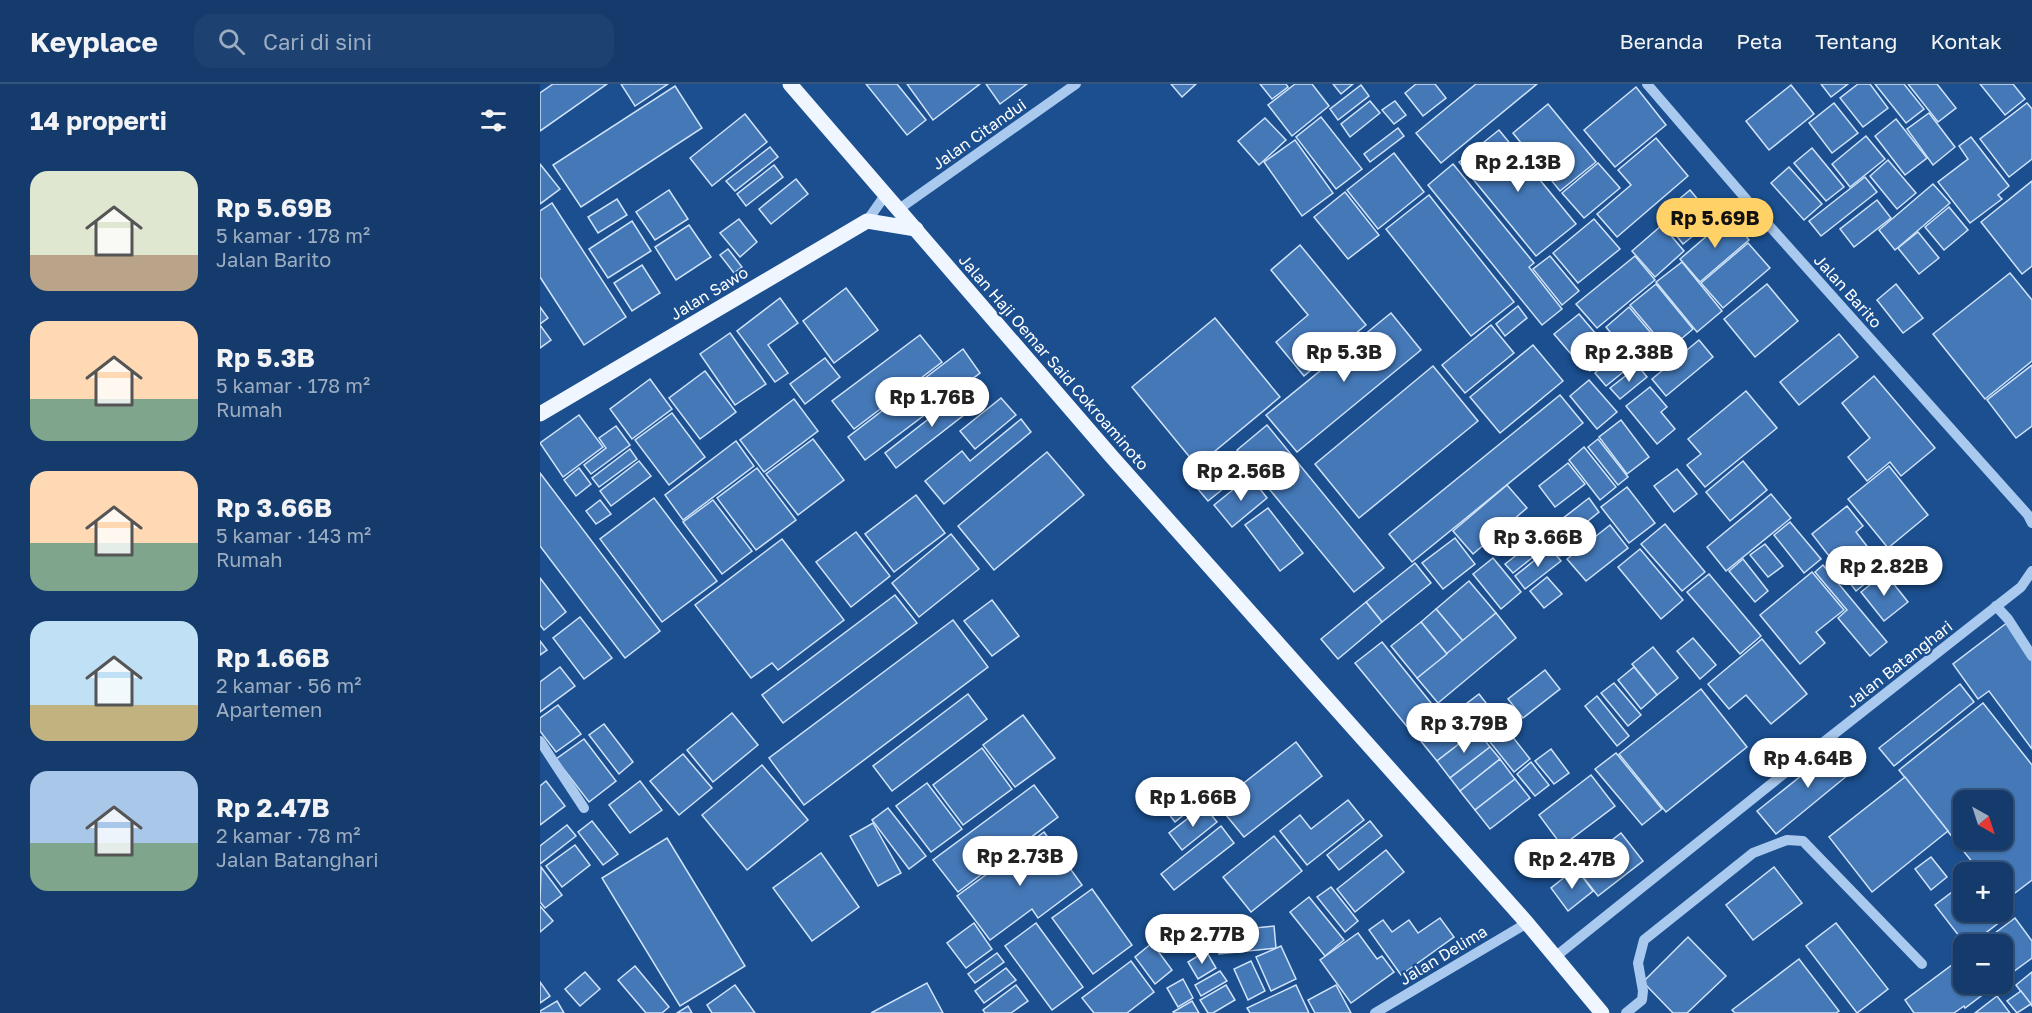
<!DOCTYPE html>
<html lang="id">
<meta charset="utf-8">
<style>
body{margin:0;font-family:"Golos Text",sans-serif;background:#1d4271;color:#f1f3f6;height:100vh;display:flex;flex-direction:column;font-size:22px;white-space:nowrap}
*{box-sizing:border-box;margin:0}
p{font-size:20px;color:#9dadc1}
.icon{flex:none;width:33px;height:33px;fill:none;stroke:currentColor;stroke-width:2;stroke-linecap:round;stroke-linejoin:round}
.map{position:relative;flex:1;overflow:hidden}
.panel{display:flex;flex-direction:column;background:#143b6b;width:540px}
.panel>*{flex:none}
.needle{width:39px;rotate:141deg}
.tools{position:absolute;left:1413px;top:706px;display:grid;gap:12px}
.tools a{display:grid;place-items:center;width:60px;height:60px;border-radius:12px;background:#143b6b;box-shadow:0 2px 4px #0004,0 0 0 2px #33557e;font-size:30px}
.price{position:absolute;translate:-50% -51px;padding:0 14px;border-radius:21px;background:#fff;color:#222;font-size:20px;line-height:39px;filter:drop-shadow(0 2px 3px #0008)}
.price::after{content:'';position:absolute;left:50%;top:36px;width:18px;height:14px;margin-left:-9px;background:inherit;clip-path:polygon(0 0,100% 0,50% 100%)}
.price.current{background:#ffd166;color:#111}
ul{padding:0;list-style:none}
li{display:flex;align-items:center;gap:18px;height:150px;padding:0 30px}
li span{display:grid;place-items:center;flex:none;width:168px;height:120px;border-radius:18px;color:#555}
li>.icon{margin-inline-start:auto}
span .icon{width:72px;height:72px;fill:#fffc;stroke-width:1}
li b{font-size:26px}
h2{display:flex;justify-content:space-between;align-items:center;height:72px;padding:0 30px;font-size:26px}
header{display:flex;align-items:center;gap:36px;box-sizing:border-box;height:84px;padding:0 30px;background:#143b6b;border-bottom:2px solid #33557e}
header strong{font-size:28px}
nav{display:flex;gap:33px;margin-inline-start:auto;font-size:21px}
.search{width:420px;height:54px;background:#1d4271;display:flex;align-items:center;gap:15px;box-sizing:border-box;padding:0 21px;border-radius:18px;color:#9dadc1;font-size:22px}
main{display:flex;flex:1;min-height:0}
.map>svg:first-child{display:block}
.building{fill:#4478b7;stroke:#cfe3fa;stroke-width:1.5;fill-rule:evenodd}
.lines{fill:none;stroke-linecap:round;stroke-linejoin:round}
.minor{stroke:#a9c9ee;stroke-width:10}
.major{stroke:#f0f6ff;stroke-width:15}
.labels{text-anchor:middle;dominant-baseline:central;stroke-width:4.5;stroke-linejoin:round;paint-order:stroke}
.street-label{font-size:16px;fill:#fff;stroke:#1b4f8f}
</style>
<header>
<strong>Keyplace</strong>
<div class="search"><svg class="icon" aria-label="search" viewBox="0 0 24 24"><circle cx="10" cy="10" r="6"/><path d="M15 15l6 6"/></svg>Cari di sini</div>
<nav><a>Beranda</a><a>Peta</a><a>Tentang</a><a>Kontak</a></nav>
</header>
<main>
<section class="panel">
<h2>14 properti<svg class="icon" aria-label="filters" viewBox="0 0 24 24"><path d="M4 7h16M4 17h16"/><circle cx="9" cy="7" r="2"/><circle cx="15" cy="17" r="2"/></svg></h2>
<ul>
<li><span style="background:linear-gradient(#dfe7d0 70%,#b9a48a 0)"><svg class="icon" aria-label="home" viewBox="0 0 24 24"><path d="M3 11l9-7 9 7M6 9v11h12V9"/></svg></span><div><b>Rp 5.69B</b><p>5 kamar · 178 m²</p><p>Jalan Barito</p></div></li>
<li><span style="background:linear-gradient(#ffd9b3 65%,#7fa58c 0)"><svg class="icon" aria-label="home" viewBox="0 0 24 24"><path d="M3 11l9-7 9 7M6 9v11h12V9"/></svg></span><div><b>Rp 5.3B</b><p>5 kamar · 178 m²</p><p>Rumah</p></div></li>
<li><span style="background:linear-gradient(#ffd9b3 60%,#7fa58c 0)"><svg class="icon" aria-label="home" viewBox="0 0 24 24"><path d="M3 11l9-7 9 7M6 9v11h12V9"/></svg></span><div><b>Rp 3.66B</b><p>5 kamar · 143 m²</p><p>Rumah</p></div></li>
<li><span style="background:linear-gradient(#bfe0f5 70%,#c2b280 0)"><svg class="icon" aria-label="home" viewBox="0 0 24 24"><path d="M3 11l9-7 9 7M6 9v11h12V9"/></svg></span><div><b>Rp 1.66B</b><p>2 kamar · 56 m²</p><p>Apartemen</p></div></li>
<li><span style="background:linear-gradient(#a9c7e8 60%,#7fa58c 0)"><svg class="icon" aria-label="home" viewBox="0 0 24 24"><path d="M3 11l9-7 9 7M6 9v11h12V9"/></svg></span><div><b>Rp 2.47B</b><p>2 kamar · 78 m²</p><p>Jalan Batanghari</p></div></li>
</ul>
</section>
<div class="map">
<svg width="1492" height="929" viewBox="0 0 1492 929">
<rect width="100%" height="100%" fill="#1b4f8f"/>
<g class="building">
<polygon points="13,0 67,0 0,47 0,9"/>
<polygon points="81,0 128,0 95,22"/>
<polygon points="326,0 357,0 386,36 367,51"/>
<polygon points="367,0 440,0 393,36"/>
<polygon points="446,0 487,0 460,20"/>
<polygon points="631,0 656,0 642,13"/>
<polygon points="720,0 746,0 748,3 732,15"/>
<polygon points="755,0 772,0 789,22 752,52 728,21"/>
<polygon points="793,0 813,0 801,10"/>
<polygon points="876,0 895,0 906,14 883,32 865,9"/>
<polygon points="936,0 997,0 901,79 876,49"/>
<polygon points="1281,0 1308,0 1291,13"/>
<polygon points="1318,0 1330,0 1348,24 1323,43 1300,14"/>
<polygon points="1335,0 1364,0 1384,25 1366,39"/>
<polygon points="1368,0 1397,0 1416,24 1398,38"/>
<polygon points="1440,0 1473,0 1485,15 1465,31"/>
<polygon points="821,1 829,12 798,36 790,25"/>
<polygon points="1251,1 1274,30 1229,66 1206,37"/>
<polygon points="135,2 162,44 41,123 13,81"/>
<polygon points="1096,3 1126,41 1075,83 1044,46"/>
<polygon points="830,17 840,29 810,53 801,40"/>
<polygon points="855,17 866,31 854,40 842,26"/>
<polygon points="1294,19 1318,49 1292,69 1269,39"/>
<polygon points="1487,19 1492,25 1492,75 1469,93 1440,55"/>
<polygon points="1008,20 1056,78 1020,107 973,49"/>
<polygon points="1389,29 1415,63 1393,81 1367,45"/>
<polygon points="205,30 227,58 172,102 150,74"/>
<polygon points="781,33 822,85 796,105 756,53"/>
<polygon points="725,34 746,56 719,81 698,57"/>
<polygon points="1356,35 1387,74 1365,91 1335,52"/>
<polygon points="858,44 864,52 830,78 824,70"/>
<polygon points="959,46 1036,140 996,172 919,78"/>
<polygon points="1326,52 1345,75 1310,103 1292,80"/>
<polygon points="1431,53 1469,102 1458,111 1462,115 1430,139 1398,98 1428,75 1419,62"/>
<polygon points="1116,54 1148,92 1077,153 1057,130 1091,101 1078,86"/>
<polygon points="755,56 793,109 762,132 724,78"/>
<polygon points="230,63 238,73 195,107 186,97"/>
<polygon points="1272,64 1304,103 1286,117 1254,79"/>
<polygon points="854,69 884,108 838,145 807,106"/>
<polygon points="1348,76 1376,109 1357,125 1330,92"/>
<polygon points="1058,79 1080,104 1044,134 1022,109"/>
<polygon points="0,80 20,105 0,120"/>
<polygon points="913,80 994,179 989,183 1022,225 1002,241 888,101"/>
<polygon points="234,81 243,93 206,122 197,110"/>
<polygon points="1249,83 1282,120 1264,136 1231,99"/>
<polygon points="1325,93 1337,108 1281,152 1269,137"/>
<polygon points="256,95 268,110 231,140 219,125"/>
<polygon points="1492,97 1492,182 1482,190 1441,138"/>
<polygon points="1393,100 1410,119 1355,166 1339,146"/>
<polygon points="129,106 148,135 115,156 96,128"/>
<polygon points="1150,106 1174,135 1143,160 1120,131"/>
<polygon points="805,108 839,151 808,175 774,133"/>
<polygon points="889,111 974,218 931,252 846,145"/>
<polygon points="77,115 87,131 58,149 48,133"/>
<polygon points="1337,116 1351,134 1314,163 1300,145"/>
<polygon points="12,119 86,233 44,261 0,193 0,127"/>
<polygon points="1409,123 1428,146 1404,166 1385,143"/>
<polygon points="1190,132 1209,156 1160,198 1140,175"/>
<polygon points="199,135 217,158 200,173 180,149"/>
<polygon points="1054,135 1080,165 1038,199 1013,169"/>
<polygon points="92,137 111,167 68,194 49,165"/>
<polygon points="149,141 171,173 136,196 115,163"/>
<polygon points="1122,141 1144,167 1115,193 1092,167"/>
<polygon points="1378,148 1399,174 1379,190 1358,164"/>
<polygon points="1208,159 1230,184 1183,224 1161,199"/>
<polygon points="760,161 826,241 764,292 736,258 768,231 731,186"/>
<polygon points="188,165 202,183 194,189 180,171"/>
<polygon points="1010,172 1039,207 1022,221 993,185"/>
<polygon points="1095,172 1115,196 1057,244 1036,220"/>
<polygon points="1142,178 1182,227 1157,248 1116,198"/>
<polygon points="102,181 120,209 92,227 74,199"/>
<polygon points="1470,189 1492,216 1492,277 1445,315 1393,250"/>
<polygon points="1116,200 1153,245 1128,266 1090,221"/>
<polygon points="1227,200 1258,237 1215,273 1184,235"/>
<polygon points="1356,200 1383,234 1363,249 1337,216"/>
<polygon points="306,204 338,246 294,279 263,237"/>
<polygon points="240,214 258,239 228,261 248,289 235,298 197,247"/>
<polygon points="978,222 987,234 965,252 956,240"/>
<polygon points="0,223 8,234 0,240"/>
<polygon points="1089,223 1116,255 1092,275 1066,243"/>
<polygon points="851,229 881,266 757,368 726,331"/>
<polygon points="1039,230 1056,250 1031,270 1014,250"/>
<polygon points="675,234 740,313 657,382 592,303"/>
<polygon points="0,241 11,256 0,264"/>
<polygon points="951,241 974,269 925,309 902,281"/>
<polygon points="190,249 226,300 195,321 160,270"/>
<polygon points="1070,250 1080,262 1050,287 1040,275"/>
<polygon points="1299,250 1318,273 1259,321 1240,298"/>
<polygon points="380,251 402,278 314,345 292,317"/>
<polygon points="1159,256 1173,273 1126,312 1112,295"/>
<polygon points="993,261 1023,297 960,349 930,313"/>
<polygon points="423,265 440,289 325,376 308,353"/>
<polygon points="1082,266 1093,280 1066,302 1055,289"/>
<polygon points="285,274 300,293 265,320 250,300"/>
<polygon points="1492,281 1492,342 1476,354 1447,316"/>
<polygon points="893,282 938,337 819,434 775,380"/>
<polygon points="1098,282 1107,293 1080,315 1070,304"/>
<polygon points="165,287 196,328 160,355 129,314"/>
<polygon points="1334,292 1395,364 1361,392 1350,378 1327,397 1308,373 1330,354 1302,319"/>
<polygon points="110,295 132,325 92,355 70,325"/>
<polygon points="1049,296 1077,328 1057,345 1030,312"/>
<polygon points="1110,303 1127,323 1121,328 1135,345 1117,360 1086,322"/>
<polygon points="427,305 438,320 356,384 345,369"/>
<polygon points="1206,307 1237,344 1165,403 1147,381 1161,370 1148,355"/>
<polygon points="1020,311 1043,339 872,478 849,450"/>
<polygon points="461,314 476,331 435,365 420,347"/>
<polygon points="254,315 278,347 224,388 200,356"/>
<polygon points="132,329 165,373 129,401 95,356"/>
<polygon points="39,331 63,363 23,393 0,359"/>
<polygon points="481,335 491,348 404,420 385,397 422,367 430,377"/>
<polygon points="1081,336 1109,373 1087,390 1059,353"/>
<polygon points="727,341 844,484 814,508 697,366"/>
<polygon points="76,342 90,361 51,390 44,381 66,364 59,354"/>
<polygon points="273,355 304,396 258,431 226,390"/>
<polygon points="1058,355 1088,393 1078,401 1048,363"/>
<polygon points="196,357 214,382 143,436 125,411"/>
<polygon points="1044,363 1076,403 1060,416 1029,376"/>
<polygon points="90,365 97,375 59,403 52,394"/>
<polygon points="507,368 544,411 454,486 418,442"/>
<polygon points="689,369 704,388 668,417 652,398"/>
<polygon points="99,377 111,392 71,422 60,407"/>
<polygon points="1203,377 1227,406 1190,437 1166,408"/>
<polygon points="1028,379 1045,400 1015,423 999,402"/>
<polygon points="1349,382 1388,431 1348,464 1308,415"/>
<polygon points="39,384 51,400 36,412 24,396"/>
<polygon points="217,384 256,436 216,466 177,414"/>
<polygon points="1137,385 1157,410 1134,428 1114,402"/>
<polygon points="0,389 120,547 85,574 0,462"/>
<polygon points="710,392 727,414 692,443 674,421"/>
<polygon points="967,401 987,424 933,470 913,447"/>
<polygon points="1087,403 1115,439 1089,459 1061,423"/>
<polygon points="1231,410 1251,434 1186,487 1167,463"/>
<polygon points="376,411 405,449 354,488 325,450"/>
<polygon points="114,414 177,497 122,538 60,455"/>
<polygon points="1049,414 1059,428 1033,449 1022,435"/>
<polygon points="60,416 71,430 56,440 46,427"/>
<polygon points="173,416 212,467 182,490 143,438"/>
<polygon points="1307,422 1323,442 1316,448 1344,484 1316,507 1272,450"/>
<polygon points="728,424 763,469 740,487 705,441"/>
<polygon points="1018,437 1036,460 1020,472 1003,449"/>
<polygon points="1250,438 1281,475 1264,489 1234,451"/>
<polygon points="1125,440 1165,488 1142,507 1101,460"/>
<polygon points="1070,441 1088,464 1046,497 1027,475"/>
<polygon points="316,448 350,492 311,523 276,478"/>
<polygon points="411,450 439,485 379,533 352,499"/>
<polygon points="1001,452 1008,461 973,489 965,480"/>
<polygon points="915,454 935,480 903,505 882,479"/>
<polygon points="242,455 304,536 238,586 232,579 211,594 155,521"/>
<polygon points="1225,460 1243,482 1228,493 1210,471"/>
<polygon points="1010,464 1021,477 985,505 975,492"/>
<polygon points="1100,465 1143,516 1121,535 1078,483"/>
<polygon points="953,474 981,508 961,525 933,490"/>
<polygon points="1203,475 1228,507 1215,518 1189,487"/>
<polygon points="875,479 891,499 842,538 826,518"/>
<polygon points="1283,481 1347,558 1330,572 1298,534 1307,526 1275,488"/>
<polygon points="1272,488 1304,526 1276,548 1285,559 1260,580 1220,531"/>
<polygon points="1345,489 1368,518 1344,537 1321,508"/>
<polygon points="1169,490 1221,552 1200,570 1147,508"/>
<polygon points="1007,493 1022,510 1004,524 990,507"/>
<polygon points="0,494 26,528 4,546 0,541"/>
<polygon points="929,497 956,529 923,557 896,525"/>
<polygon points="355,511 377,539 243,639 222,611"/>
<polygon points="452,516 479,552 452,572 424,537"/>
<polygon points="826,518 842,538 798,575 781,555"/>
<polygon points="896,525 923,557 907,570 881,538"/>
<polygon points="956,529 976,554 898,619 877,594"/>
<polygon points="40,533 72,574 44,595 13,554"/>
<polygon points="413,536 448,583 264,721 229,674"/>
<polygon points="881,538 907,570 877,594 851,562"/>
<polygon points="1468,538 1492,576 1492,665 1449,607 1438,615 1413,580"/>
<polygon points="1153,554 1176,581 1160,595 1137,567"/>
<polygon points="1222,555 1267,610 1231,640 1206,611 1189,625 1168,600"/>
<polygon points="0,557 7,566 0,571"/>
<polygon points="842,558 895,624 869,645 815,579"/>
<polygon points="1113,563 1138,594 1117,611 1092,580"/>
<polygon points="20,583 35,602 0,628 0,598"/>
<polygon points="1094,583 1117,611 1101,625 1078,596"/>
<polygon points="1005,586 1020,605 983,634 968,615"/>
<polygon points="1074,599 1101,631 1088,642 1061,609"/>
<polygon points="1420,600 1434,618 1354,682 1339,664"/>
<polygon points="1161,605 1207,663 1126,728 1079,670"/>
<polygon points="428,610 447,635 352,707 333,682"/>
<polygon points="939,610 990,675 974,688 922,623"/>
<polygon points="1057,612 1089,652 1077,662 1045,622"/>
<path d="M1443,619L1492,681V796L1463,818L1462,789H1441L1359,686ZM1424,717H1462V756H1424Z"/>
<polygon points="18,621 41,650 16,668 0,647 0,634"/>
<polygon points="920,625 937,646 897,677 880,656"/>
<polygon points="192,629 218,661 173,698 147,666"/>
<polygon points="483,631 515,674 475,703 443,661"/>
<polygon points="64,640 93,678 79,690 49,651"/>
<polygon points="937,646 950,663 910,694 897,677"/>
<polygon points="44,655 76,697 49,718 16,675"/>
<polygon points="756,658 782,692 704,753 677,720"/>
<polygon points="1301,660 1319,682 1236,750 1217,727"/>
<polygon points="950,663 960,675 920,707 910,694"/>
<polygon points="442,664 472,705 423,741 393,701"/>
<polygon points="1011,665 1029,689 1014,700 995,677"/>
<polygon points="1076,669 1122,725 1102,741 1055,685"/>
<polygon points="143,670 172,704 139,731 110,697"/>
<polygon points="960,675 975,695 935,726 920,707"/>
<polygon points="991,678 1009,701 995,712 977,690"/>
<polygon points="222,681 268,736 207,786 162,731"/>
<polygon points="1051,691 1075,722 1022,762 999,731"/>
<polygon points="1365,693 1408,747 1332,808 1289,753"/>
<polygon points="975,695 990,714 950,745 935,726"/>
<polygon points="6,697 25,722 0,741 0,702"/>
<polygon points="100,697 122,726 90,749 69,721"/>
<polygon points="387,699 422,745 391,768 356,722"/>
<polygon points="494,701 518,733 418,808 393,776"/>
<polygon points="645,715 652,724 635,738 628,729"/>
<polygon points="808,716 824,736 767,781 740,747 760,731 771,745"/>
<polygon points="664,722 677,738 642,766 629,749"/>
<polygon points="348,724 386,772 369,785 332,736"/>
<polygon points="52,737 78,770 63,781 38,748"/>
<polygon points="830,737 842,752 799,786 787,771"/>
<polygon points="333,739 361,789 338,802 310,752"/>
<polygon points="27,741 36,752 0,780 0,762"/>
<polygon points="681,742 694,759 634,806 621,790"/>
<polygon points="504,748 542,801 498,834 492,825 450,856 417,812"/>
<polygon points="1081,749 1103,777 1058,812 1036,784"/>
<polygon points="734,752 762,787 711,828 683,793"/>
<polygon points="127,754 205,882 140,922 62,794"/>
<polygon points="35,761 50,781 22,803 6,782"/>
<polygon points="846,766 864,788 815,828 797,805"/>
<polygon points="281,769 319,823 272,857 233,804"/>
<polygon points="1391,773 1407,793 1391,806 1375,785"/>
<polygon points="1,783 22,811 5,824 0,818"/>
<polygon points="1234,783 1262,819 1213,856 1186,821"/>
<polygon points="1036,784 1053,807 1028,827 1011,804"/>
<polygon points="1424,799 1424,828 1454,828 1461,837 1430,861 1426,861 1395,821"/>
<polygon points="791,803 818,837 805,848 777,813"/>
<polygon points="552,805 592,861 553,890 512,834"/>
<polygon points="769,813 804,856 785,872 750,828"/>
<polygon points="0,822 13,837 0,848"/>
<polygon points="900,834 914,853 861,891 829,846 843,836 852,848 869,836 878,849"/>
<polygon points="1475,834 1492,857 1492,874 1462,896 1462,861 1439,861"/>
<polygon points="434,839 452,865 426,884 407,859"/>
<polygon points="496,839 543,903 512,926 465,862"/>
<polygon points="1296,839 1348,905 1317,929 1266,862"/>
<polygon points="734,842 736,864 679,870 677,848"/>
<polygon points="818,849 837,875 842,872 854,888 811,919 780,876"/>
<polygon points="1148,853 1186,892 1147,929 1133,929 1103,898"/>
<polygon points="612,859 632,886 615,900 595,873"/>
<polygon points="741,862 756,895 731,907 716,873"/>
<polygon points="666,867 676,884 658,895 648,878"/>
<polygon points="457,869 464,878 435,899 428,890"/>
<polygon points="1424,872 1424,900 1457,900 1425,924 1424,922 1414,929 1374,929 1365,916"/>
<polygon points="1259,875 1299,927 1296,929 1195,929 1192,926"/>
<polygon points="591,877 614,908 587,929 554,929 542,914"/>
<polygon points="711,877 725,907 708,916 694,885"/>
<polygon points="95,882 129,923 122,929 106,929 78,896"/>
<polygon points="466,884 476,896 444,919 435,907"/>
<polygon points="680,887 687,897 661,912 655,901"/>
<polygon points="45,888 60,905 40,922 25,905"/>
<polygon points="1492,888 1492,922 1476,901"/>
<polygon points="643,895 653,914 638,923 627,904"/>
<polygon points="0,898 10,912 0,919"/>
<polygon points="387,899 403,929 331,929"/>
<polygon points="195,901 215,929 172,929 167,921"/>
<polygon points="476,901 488,917 471,929 445,929 443,926"/>
<polygon points="686,901 695,916 673,929 668,929 660,916"/>
<polygon points="756,901 769,929 710,929 707,924"/>
<polygon points="796,901 811,929 775,929 768,916"/>
<polygon points="1481,907 1491,920 1477,929 1467,917"/>
<polygon points="1457,912 1470,929 1435,929"/>
<polygon points="17,917 24,929 0,929 0,927"/>
<polygon points="652,917 659,929 634,929 633,928"/>
<polygon points="148,922 152,929 137,929"/>
</g>
<g class="lines">
<g class="minor">
<polyline points="1107,0 1225,137 1488,431 1492,439"/>
<polyline points="359,125 536,0"/>
<polyline points="327,137 346,110"/>
<polyline points="1456,522 1468,535 1492,572"/>
<polyline points="0,657 44,724"/>
<polyline points="1015,873 1266,672 1481,503 1492,487"/>
<polyline points="835,929 987,839"/>
<polyline points="1086,929 1102,916 1103,907 1098,879 1104,856 1213,769 1247,756 1263,757 1382,880"/>
</g>
<g class="major">
<polyline points="250,0 572,373 987,839 1062,929"/>
<polyline points="0,330 327,137 376,145"/>
</g>
</g>
<g class="labels">
<g class="street-label">
<text transform="translate(439 50) rotate(-35)">Jalan Citandui</text>
<text transform="translate(1308 207) rotate(48)">Jalan Barito</text>
<text transform="translate(169 209) rotate(-31)">Jalan Sawo</text>
<text transform="translate(514 278) rotate(49)">Jalan Haji Oemar Said Cokroaminoto</text>
<text transform="translate(1359 580) rotate(-38)">Jalan Batanghari</text>
<text transform="translate(903 871) rotate(-31)">Jalan Delima</text>
</g>
</g>
</svg>
<div class="tools">
<a><svg class="needle" viewBox="-14 -14 28 28"><path d="M0-13l5 13h-10z" fill="#e53935"/><path d="M0 13l5-13h-10z" fill="#9dadc1"/></svg></a>
<a>+</a>
<a>−</a>
</div>
<b class="price" style="left:978px;top:109px">Rp 2.13B</b>
<b class="price current" style="left:1175px;top:165px">Rp 5.69B</b>
<b class="price" style="left:804px;top:299px">Rp 5.3B</b>
<b class="price" style="left:1089px;top:299px">Rp 2.38B</b>
<b class="price" style="left:392px;top:344px">Rp 1.76B</b>
<b class="price" style="left:701px;top:418px">Rp 2.56B</b>
<b class="price" style="left:998px;top:484px">Rp 3.66B</b>
<b class="price" style="left:1344px;top:513px">Rp 2.82B</b>
<b class="price" style="left:924px;top:670px">Rp 3.79B</b>
<b class="price" style="left:1268px;top:705px">Rp 4.64B</b>
<b class="price" style="left:653px;top:744px">Rp 1.66B</b>
<b class="price" style="left:480px;top:803px">Rp 2.73B</b>
<b class="price" style="left:1032px;top:806px">Rp 2.47B</b>
<b class="price" style="left:662px;top:881px">Rp 2.77B</b>
</div>
</main>
